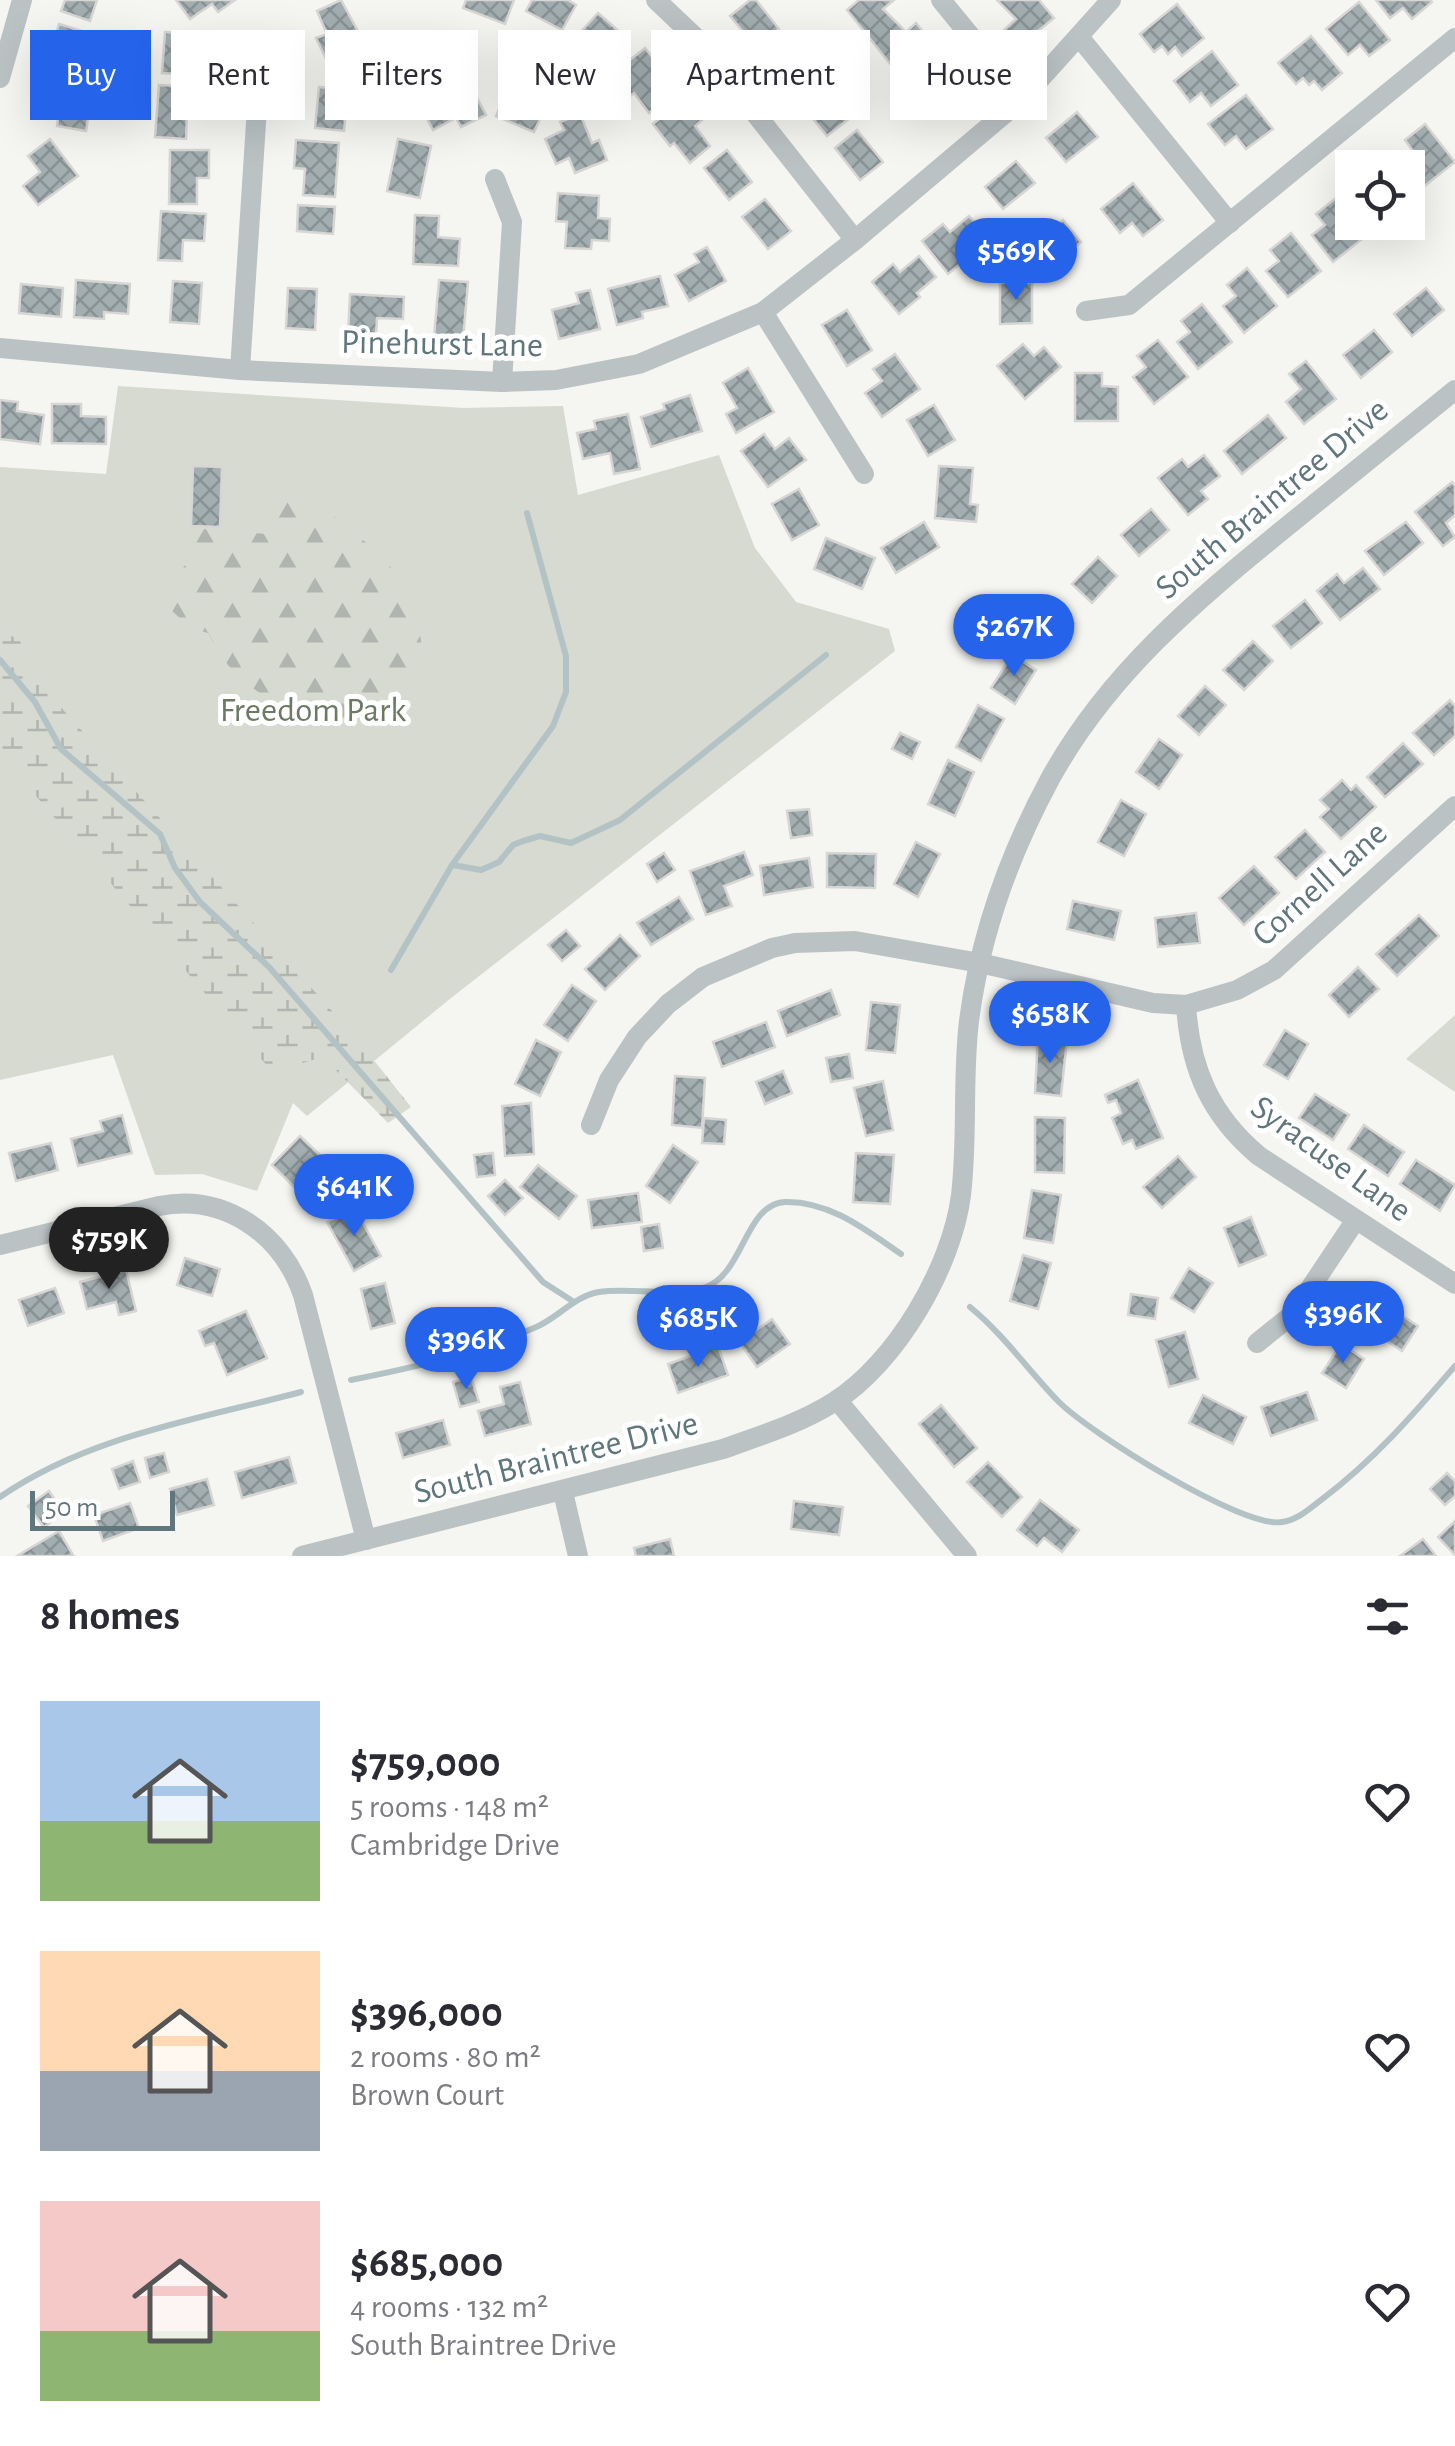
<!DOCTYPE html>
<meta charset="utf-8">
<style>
body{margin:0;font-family:"Alegreya Sans",sans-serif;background:#f7f7f7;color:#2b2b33;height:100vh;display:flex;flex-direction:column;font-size:38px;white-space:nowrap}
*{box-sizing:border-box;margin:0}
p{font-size:32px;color:#7c7c81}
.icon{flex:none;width:55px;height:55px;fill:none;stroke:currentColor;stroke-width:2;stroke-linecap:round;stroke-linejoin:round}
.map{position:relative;height:1556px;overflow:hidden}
.sheet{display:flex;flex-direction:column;background:#fff;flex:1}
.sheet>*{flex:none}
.guide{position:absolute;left:30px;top:30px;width:1395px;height:90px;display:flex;gap:20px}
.buttons{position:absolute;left:1335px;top:150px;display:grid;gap:20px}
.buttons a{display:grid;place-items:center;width:90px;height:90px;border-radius:0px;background:#fff;box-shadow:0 10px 40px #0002;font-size:50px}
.scale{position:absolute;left:30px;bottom:25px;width:145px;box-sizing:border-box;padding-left:10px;border:5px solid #60767d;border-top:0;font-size:28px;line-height:35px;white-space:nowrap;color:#60767d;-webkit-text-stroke:8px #fff;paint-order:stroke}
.price{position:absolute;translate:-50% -85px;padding:0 22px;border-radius:35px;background:#2563eb;color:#fff;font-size:32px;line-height:65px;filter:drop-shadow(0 2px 5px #0008)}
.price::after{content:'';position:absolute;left:50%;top:60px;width:30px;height:22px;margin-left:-15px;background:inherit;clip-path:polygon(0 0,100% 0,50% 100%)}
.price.selected{background:#222;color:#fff}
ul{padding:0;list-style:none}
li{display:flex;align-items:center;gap:30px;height:250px;padding:0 40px}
li span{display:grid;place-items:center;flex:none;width:280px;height:200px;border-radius:0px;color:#555}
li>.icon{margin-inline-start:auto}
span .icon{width:120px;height:120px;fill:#fffc;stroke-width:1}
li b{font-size:42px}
h2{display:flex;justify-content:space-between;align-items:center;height:120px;padding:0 40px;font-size:42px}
.chip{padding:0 35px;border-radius:0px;background:#fff;box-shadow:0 10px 40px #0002;font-size:35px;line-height:90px}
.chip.selected{background:#2563eb;color:#fff}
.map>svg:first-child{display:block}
.green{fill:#d6dad1}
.forest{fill:url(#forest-firs)}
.wetland{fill:url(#wetland-marsh)}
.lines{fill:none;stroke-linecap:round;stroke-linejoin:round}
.stream{stroke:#b3c3c5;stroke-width:6}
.building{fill:url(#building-cross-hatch);stroke:#d7d6d4;stroke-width:2.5}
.minor{stroke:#bbc2c4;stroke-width:20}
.labels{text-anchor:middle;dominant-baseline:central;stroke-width:10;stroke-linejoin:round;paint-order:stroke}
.street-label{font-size:35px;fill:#60767d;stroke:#fff}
.park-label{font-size:35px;fill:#6c7a63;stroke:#fff}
</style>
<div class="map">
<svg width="1455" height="1556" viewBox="0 0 1455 1556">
<defs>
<pattern id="forest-firs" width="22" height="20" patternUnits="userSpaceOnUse" patternTransform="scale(2.5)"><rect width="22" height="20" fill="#d6dad1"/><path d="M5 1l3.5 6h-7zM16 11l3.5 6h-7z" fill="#b1b5af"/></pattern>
<pattern id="wetland-marsh" width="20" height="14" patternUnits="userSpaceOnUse" patternTransform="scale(2.5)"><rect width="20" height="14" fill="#d6dad1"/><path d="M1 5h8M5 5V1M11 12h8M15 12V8" fill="none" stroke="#b1b5af"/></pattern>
<pattern id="building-cross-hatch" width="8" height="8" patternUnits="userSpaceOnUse" patternTransform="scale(2.5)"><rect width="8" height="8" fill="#a3aeb1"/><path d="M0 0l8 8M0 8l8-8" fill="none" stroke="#889295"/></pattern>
</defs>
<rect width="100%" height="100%" fill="#f5f5f1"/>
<g class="green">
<polygon points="118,386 464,408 563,406 578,495 719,455 755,548 796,602 889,629 895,651 451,998 307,1116 293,1103 257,1191 202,1174 155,1175 113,1055 0,1080 0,467 106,474"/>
<polygon points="1455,1015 1455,1092 1406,1059"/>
</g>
<path class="forest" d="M275,478C314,499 372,542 399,577C413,595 418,620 421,641C424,659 424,677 414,693C378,753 277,713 238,676C225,664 217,648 208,633L191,628L172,611L170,586L188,561L177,527L267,534Z"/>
<polygon class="wetland" points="0,629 20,641 33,676 357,1039 411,1107 388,1123 323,1057 278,1070 269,1068 0,754"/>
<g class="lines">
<g class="stream">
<polyline points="0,660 35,702 61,749 160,834 175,868 200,902 269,967 543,1282 574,1302"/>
<polyline points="453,865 481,870 499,862 513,845 523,841 540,836 571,843 620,820 826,655"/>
<polyline points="391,970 452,865 553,726 566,692 566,656 527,513"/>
<path d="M970,1307C1004,1335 1028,1370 1058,1401C1088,1432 1243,1529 1282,1522C1298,1520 1310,1508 1321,1500C1374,1460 1413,1415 1455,1366"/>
<path d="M351,1380C417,1367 472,1354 534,1328C557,1319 574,1296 599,1292C631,1287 675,1298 706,1287C744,1273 745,1204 785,1202C830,1201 866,1230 901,1254"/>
<path d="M0,1497C88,1436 199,1419 301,1392"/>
</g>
</g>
<g class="building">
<polygon points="65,0 97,0 90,21 61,11"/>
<polygon points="176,0 235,0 218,12 212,4 190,19"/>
<polygon points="341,0 367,48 329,65 316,38 327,34 317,11"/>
<polygon points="466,0 514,0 505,24 463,8"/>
<polygon points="532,0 568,0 576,5 562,30 526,11"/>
<polygon points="750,0 756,0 779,29 756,47 730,16"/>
<polygon points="859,0 894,0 883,9 906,32 916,23 934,45 924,53 941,79 955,68 969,85 932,116 847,10"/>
<polygon points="997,0 1039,0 1054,18 1017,48 1003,31 1016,19"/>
<polygon points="1376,0 1430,0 1432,2 1412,19 1403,8 1390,18"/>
<polygon points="1359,2 1390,40 1369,56 1360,45 1348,55 1326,29"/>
<polygon points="1177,4 1204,38 1182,56 1175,47 1168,54 1162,46 1154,52 1140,34"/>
<polygon points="598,13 629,40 604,68 593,58 598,52 578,35"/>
<polygon points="59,24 105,38 92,79 60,69 64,54 51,50"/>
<polygon points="165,32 194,33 192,75 162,73"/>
<polygon points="1311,36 1342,73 1322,90 1314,81 1309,85 1303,78 1296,84 1278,63"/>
<polygon points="786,41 812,73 789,91 764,59"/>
<polygon points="645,48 662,70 654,76 670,96 649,113 634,93 630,96 612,74"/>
<polygon points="1212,51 1238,85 1211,106 1201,93 1190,102 1174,81"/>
<polygon points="466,77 486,115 461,127 456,118 433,130 421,107 444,95 442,90"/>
<polygon points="159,85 196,87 194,114 187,113 186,139 155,137"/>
<polygon points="824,86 850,118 827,136 801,104"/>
<polygon points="319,87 348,90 344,131 315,128"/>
<polygon points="62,88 92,93 86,131 57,126"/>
<polygon points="508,89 546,105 534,132 496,116"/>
<polygon points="1246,95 1273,129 1246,149 1236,136 1225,145 1208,124"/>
<polygon points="685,98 702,120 695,126 710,146 690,163 674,143 670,146 653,124"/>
<polygon points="1077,112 1098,137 1066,162 1046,138"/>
<polygon points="580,114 592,143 599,140 607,160 575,173 569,158 556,164 545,139 564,130 560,122"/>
<polygon points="1425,124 1455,162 1422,188 1401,162 1413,151 1405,140"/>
<polygon points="857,130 883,162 860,180 835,148"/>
<polygon points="50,139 78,176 38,205 23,186 40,172 28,156"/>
<polygon points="398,139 431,146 420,198 387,191"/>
<polygon points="296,140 339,143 335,197 303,195 305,169 294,168"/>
<polygon points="170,150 209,150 209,178 197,178 197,204 169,204"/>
<polygon points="727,150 752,182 729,200 704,168"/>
<polygon points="1016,161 1035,183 1003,209 985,187"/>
<polygon points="1133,183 1163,220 1143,236 1132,223 1120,233 1101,209"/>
<polygon points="558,193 599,196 598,218 610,219 609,241 592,240 591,249 565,248 567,222 556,221"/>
<polygon points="1337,197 1352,217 1352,222 1357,222 1367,235 1333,262 1312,235 1325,225 1316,214"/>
<polygon points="765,199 791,231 768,249 742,217"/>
<polygon points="298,205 335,207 333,234 297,231"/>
<polygon points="161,211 206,214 204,241 183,240 182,261 158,260"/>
<polygon points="415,215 439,216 438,237 460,239 458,266 413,264"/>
<polygon points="969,216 986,236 967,252 970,256 948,274 922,241 943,224 950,232"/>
<polygon points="1063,220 1081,242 1050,268 1032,246"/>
<polygon points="1291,233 1321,271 1288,297 1266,271 1279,261 1270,250"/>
<polygon points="707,247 726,281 689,301 675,275 699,262 694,254"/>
<polygon points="919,256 936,277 917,293 920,297 899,314 872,282 893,264 900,272"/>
<polygon points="1247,268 1277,306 1244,333 1223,306 1236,296 1227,285"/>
<polygon points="660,276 668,306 642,312 643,318 617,325 608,289"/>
<polygon points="76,280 130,284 128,314 104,312 104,319 74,317"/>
<polygon points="439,280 468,282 463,340 434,337"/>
<polygon points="173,281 202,283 199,324 170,322"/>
<polygon points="1000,283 1032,283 1032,323 1000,324"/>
<polygon points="21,284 63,288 61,317 19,313"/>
<polygon points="288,288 317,289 315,330 286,328"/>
<polygon points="1426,288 1444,310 1412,336 1394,314"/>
<polygon points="590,290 600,329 559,339 552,310 579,303 576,293"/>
<polygon points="350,294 404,297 403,319 377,318 376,335 348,333"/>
<polygon points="1202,304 1232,342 1198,369 1177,342 1190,332 1181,321"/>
<polygon points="847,310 872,350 847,366 822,325"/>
<polygon points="1374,330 1392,352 1361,378 1343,355"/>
<polygon points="1158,340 1188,377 1154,404 1133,377 1146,367 1137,356"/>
<polygon points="1023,344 1034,356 1044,347 1061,367 1025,399 997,366"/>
<polygon points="895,354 920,389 882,417 865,393 882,381 873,369"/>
<polygon points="1306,361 1336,399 1304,424 1286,402 1301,389 1289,374"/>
<polygon points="748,368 774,412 736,433 726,414 737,408 723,383"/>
<polygon points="1075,373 1102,373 1102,386 1118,387 1118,421 1075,421"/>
<polygon points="690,395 702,431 651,447 641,417 665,409 663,404"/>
<polygon points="0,400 18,402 17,411 44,415 40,444 0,439"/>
<polygon points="52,404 81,404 81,416 106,417 106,444 52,443"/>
<polygon points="934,405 955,440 928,456 907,420"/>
<polygon points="628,414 640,469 614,474 610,453 583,459 577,433 596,429 594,421"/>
<polygon points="1268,415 1286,438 1242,474 1224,451"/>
<polygon points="764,434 775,449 789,438 806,460 768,487 741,451"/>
<polygon points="1204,455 1220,476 1201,491 1208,499 1188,515 1158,478 1182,459 1188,467"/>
<polygon points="193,466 222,467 220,527 191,526"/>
<polygon points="939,466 973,468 970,504 978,505 976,522 935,518"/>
<polygon points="1452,482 1455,486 1455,515 1446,523 1455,537 1443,546 1415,512"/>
<polygon points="799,489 819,525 792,540 772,504"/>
<polygon points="1151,509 1169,530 1139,556 1121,535"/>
<polygon points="924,522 939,547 896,573 881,548"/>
<polygon points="1406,522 1423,543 1384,575 1365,551"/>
<polygon points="826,538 875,558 862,589 814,569"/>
<polygon points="1098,557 1117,576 1092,603 1072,584"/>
<polygon points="1363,568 1380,589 1340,620 1317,591 1337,574 1344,583"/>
<polygon points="1305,600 1322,623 1291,648 1273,626"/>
<polygon points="1052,604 1074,623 1047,653 1026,635"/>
<polygon points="1253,641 1273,661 1244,690 1223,670"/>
<polygon points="1012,655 1036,670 1015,704 991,688"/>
<polygon points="1205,686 1226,705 1199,735 1178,716"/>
<polygon points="1450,700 1455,706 1455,736 1434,755 1413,733"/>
<polygon points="978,705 1004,719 981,761 956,747"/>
<polygon points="900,733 920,742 912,759 892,749"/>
<polygon points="1159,739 1182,755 1159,789 1136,772"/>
<polygon points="1403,743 1423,764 1385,797 1367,777"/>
<polygon points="948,760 974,772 955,816 928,804"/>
<polygon points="1342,780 1351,790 1356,785 1376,807 1341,839 1320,817 1329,809 1320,800"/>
<polygon points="1121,800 1146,814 1124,856 1098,842"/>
<polygon points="809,809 812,835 791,838 787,811"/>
<polygon points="1305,830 1325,852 1296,879 1275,857"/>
<polygon points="916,842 940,854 918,897 894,884"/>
<polygon points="744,852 753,875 724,886 732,906 706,915 690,871"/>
<polygon points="664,853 675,870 657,882 647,864"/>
<polygon points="827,853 876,854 875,888 827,887"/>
<polygon points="809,858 813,887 764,895 760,866"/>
<polygon points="1254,866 1279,893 1244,925 1219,898"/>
<polygon points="679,897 693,919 651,945 637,923"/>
<polygon points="1073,901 1121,911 1114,940 1067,929"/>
<polygon points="1196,913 1200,943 1158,947 1155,918"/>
<polygon points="1419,915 1439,936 1397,976 1376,954"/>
<polygon points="566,930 580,946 562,961 548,945"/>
<polygon points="620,935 640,956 605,990 585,969"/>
<polygon points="1358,967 1379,989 1349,1017 1329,995"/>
<polygon points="572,985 596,1001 568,1041 544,1025"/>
<polygon points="831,990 840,1015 787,1036 778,1011"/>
<polygon points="871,1002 900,1005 895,1053 866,1050"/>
<polygon points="766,1022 775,1047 722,1067 713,1042"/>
<polygon points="1285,1030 1308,1044 1288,1079 1264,1065"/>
<polygon points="1038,1036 1067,1040 1061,1096 1035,1093"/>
<polygon points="536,1040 561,1052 540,1096 515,1084"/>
<polygon points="849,1054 853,1078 831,1082 826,1058"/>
<polygon points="783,1071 792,1093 765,1104 756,1082"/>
<polygon points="675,1076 705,1078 702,1128 672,1125"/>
<polygon points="1138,1080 1163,1138 1136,1149 1132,1140 1123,1144 1112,1118 1121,1113 1116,1100 1108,1103 1105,1095"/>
<polygon points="883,1081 893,1130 866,1136 854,1088"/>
<polygon points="1315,1094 1349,1115 1333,1140 1299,1118"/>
<polygon points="531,1103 534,1154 505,1156 502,1106"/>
<polygon points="122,1115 132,1153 78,1166 71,1139 103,1131 100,1121"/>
<polygon points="1035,1117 1065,1118 1064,1173 1035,1172"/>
<polygon points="704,1118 726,1120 724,1144 702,1143"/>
<polygon points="1364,1125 1404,1152 1388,1176 1348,1149"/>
<polygon points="300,1136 340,1174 311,1204 272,1165"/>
<polygon points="51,1143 58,1170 16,1181 9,1153"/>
<polygon points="673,1145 698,1162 670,1203 646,1186"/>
<polygon points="493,1153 495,1175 477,1177 474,1155"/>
<polygon points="856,1153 894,1155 890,1204 853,1202"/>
<polygon points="1178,1156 1196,1177 1162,1208 1143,1187"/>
<polygon points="1416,1160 1455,1185 1440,1211 1400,1184"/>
<polygon points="538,1165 577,1196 559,1219 520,1187"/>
<polygon points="505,1180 523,1198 505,1215 488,1196"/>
<polygon points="1032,1190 1061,1195 1053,1243 1024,1238"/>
<polygon points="638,1193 642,1222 592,1228 588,1200"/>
<polygon points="354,1207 381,1256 354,1271 327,1222"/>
<polygon points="1251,1217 1266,1255 1239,1266 1224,1228"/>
<polygon points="659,1224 663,1248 644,1251 641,1227"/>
<polygon points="1023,1255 1051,1263 1038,1309 1010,1301"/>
<polygon points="185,1258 220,1269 212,1296 177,1285"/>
<polygon points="1189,1268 1213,1283 1194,1312 1171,1298"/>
<polygon points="126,1270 136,1311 119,1315 116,1302 87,1309 80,1282"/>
<polygon points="385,1283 395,1323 371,1329 361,1289"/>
<polygon points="55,1288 64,1313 28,1326 19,1300"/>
<polygon points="1131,1294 1158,1298 1155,1319 1128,1315"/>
<polygon points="1371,1295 1418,1326 1402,1351 1355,1320"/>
<polygon points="246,1311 267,1358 227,1375 214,1343 205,1346 199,1331"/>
<polygon points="772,1319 790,1344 757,1367 739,1342"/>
<polygon points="1185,1332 1198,1379 1169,1387 1156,1340"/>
<polygon points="1341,1344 1364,1359 1346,1388 1322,1373"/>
<polygon points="718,1346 728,1375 678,1393 668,1364"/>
<polygon points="471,1377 479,1402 460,1407 453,1382"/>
<polygon points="520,1382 531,1424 485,1436 478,1411 504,1404 500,1387"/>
<polygon points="1307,1392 1317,1420 1271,1436 1261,1407"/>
<polygon points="1203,1395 1246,1417 1233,1444 1189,1423"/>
<polygon points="941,1405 977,1448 954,1467 919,1424"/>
<polygon points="443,1420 450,1445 403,1458 396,1433"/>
<polygon points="164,1453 169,1472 150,1478 145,1458"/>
<polygon points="289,1457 296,1483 242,1498 235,1472"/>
<polygon points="133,1461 140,1482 119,1489 112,1469"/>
<polygon points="988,1462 1022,1497 1002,1517 967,1482"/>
<polygon points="1447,1473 1455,1481 1455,1496 1445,1505 1430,1489"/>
<polygon points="207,1479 214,1505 177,1515 170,1489"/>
<polygon points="49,1491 64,1513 44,1527 28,1506"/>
<polygon points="1040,1500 1079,1530 1062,1552 1044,1538 1037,1546 1017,1530"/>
<polygon points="794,1501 843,1507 839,1535 791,1529"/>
<polygon points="130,1503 139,1528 103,1541 94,1515"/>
<polygon points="1455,1521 1455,1555 1438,1537"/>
<polygon points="59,1531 73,1555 70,1556 17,1556"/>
<polygon points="670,1539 674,1556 636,1556 634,1548"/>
<polygon points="1423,1539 1436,1556 1400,1556"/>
</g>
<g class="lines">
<g class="minor">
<polyline points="656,0 695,37 855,240"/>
<polyline points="941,0 1022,99"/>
<polyline points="1080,38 1230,223"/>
<polyline points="0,78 22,0"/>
<polyline points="495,179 512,222 502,382"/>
<polyline points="1086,311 1129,305 1455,38"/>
<polyline points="763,312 864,474"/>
<polyline points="0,348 240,370 502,382 556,380 639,364 763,312 855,240 1022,99 1111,0"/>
<polyline points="240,370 260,61"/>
<path d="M1186,1005C1190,1068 1210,1115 1259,1156L1455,1284"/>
<polyline points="591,1125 609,1080 637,1037 668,1004 703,977 772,948 795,943 855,941 980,963 1153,1003 1186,1005 1237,990 1274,970 1455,806"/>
<path d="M0,1245L159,1206C225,1193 282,1234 303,1295L366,1540"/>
<polyline points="1257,1343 1293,1314 1355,1221"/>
<polyline points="837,1400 967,1556"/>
<polyline points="563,1492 578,1556"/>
<path d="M302,1556L723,1449C762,1435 799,1424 834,1402C896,1363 952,1267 961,1195C968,1137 962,1079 969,1021C980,936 1009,855 1050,779C1107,675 1194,602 1285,528C1342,482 1398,436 1455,390"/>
</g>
</g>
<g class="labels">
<g class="street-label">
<text transform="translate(442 344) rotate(1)">Pinehurst Lane</text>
<text transform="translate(1272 499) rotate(-40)">South Braintree Drive</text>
<text transform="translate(1320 884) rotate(-42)">Cornell Lane</text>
<text transform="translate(1331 1159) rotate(36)">Syracuse Lane</text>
<text transform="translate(556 1458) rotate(-14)">South Braintree Drive</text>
</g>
<g class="park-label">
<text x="313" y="710">Freedom Park</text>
</g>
</g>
</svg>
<div class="buttons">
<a><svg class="icon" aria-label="locate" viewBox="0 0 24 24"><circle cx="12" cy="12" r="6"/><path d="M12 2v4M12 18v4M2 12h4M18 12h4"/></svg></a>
</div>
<div class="scale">50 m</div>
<b class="price" style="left:1016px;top:303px">$569K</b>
<b class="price" style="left:1014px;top:679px">$267K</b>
<b class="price" style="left:1050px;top:1066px">$658K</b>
<b class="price" style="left:354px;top:1239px">$641K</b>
<b class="price selected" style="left:109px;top:1292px">$759K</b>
<b class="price" style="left:1343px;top:1366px">$396K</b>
<b class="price" style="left:698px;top:1370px">$685K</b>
<b class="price" style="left:466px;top:1392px">$396K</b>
<div class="guide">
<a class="chip selected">Buy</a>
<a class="chip">Rent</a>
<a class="chip">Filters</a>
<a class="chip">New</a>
<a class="chip">Apartment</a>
<a class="chip">House</a>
</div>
</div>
<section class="sheet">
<h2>8 homes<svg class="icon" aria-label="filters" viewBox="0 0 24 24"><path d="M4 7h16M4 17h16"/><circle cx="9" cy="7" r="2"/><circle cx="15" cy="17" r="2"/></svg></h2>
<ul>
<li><span style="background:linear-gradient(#a9c7e8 60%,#8fb573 0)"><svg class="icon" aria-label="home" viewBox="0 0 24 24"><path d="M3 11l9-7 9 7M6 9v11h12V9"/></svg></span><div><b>$759,000</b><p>5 rooms · 148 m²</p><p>Cambridge Drive</p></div><svg class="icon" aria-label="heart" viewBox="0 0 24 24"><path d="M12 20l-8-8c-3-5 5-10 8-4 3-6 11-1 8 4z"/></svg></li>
<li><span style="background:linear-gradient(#ffd9b3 60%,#9aa5b1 0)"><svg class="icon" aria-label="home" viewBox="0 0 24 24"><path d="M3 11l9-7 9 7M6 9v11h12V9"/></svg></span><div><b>$396,000</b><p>2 rooms · 80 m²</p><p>Brown Court</p></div><svg class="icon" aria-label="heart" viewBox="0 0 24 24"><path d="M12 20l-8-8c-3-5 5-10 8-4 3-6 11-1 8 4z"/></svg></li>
<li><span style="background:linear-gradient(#f6c9c9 65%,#8fb573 0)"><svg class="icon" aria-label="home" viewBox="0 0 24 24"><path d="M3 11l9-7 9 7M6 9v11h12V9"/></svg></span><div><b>$685,000</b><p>4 rooms · 132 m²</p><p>South Braintree Drive</p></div><svg class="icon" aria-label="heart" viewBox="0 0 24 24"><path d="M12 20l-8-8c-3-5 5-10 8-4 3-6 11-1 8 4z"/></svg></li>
</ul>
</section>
